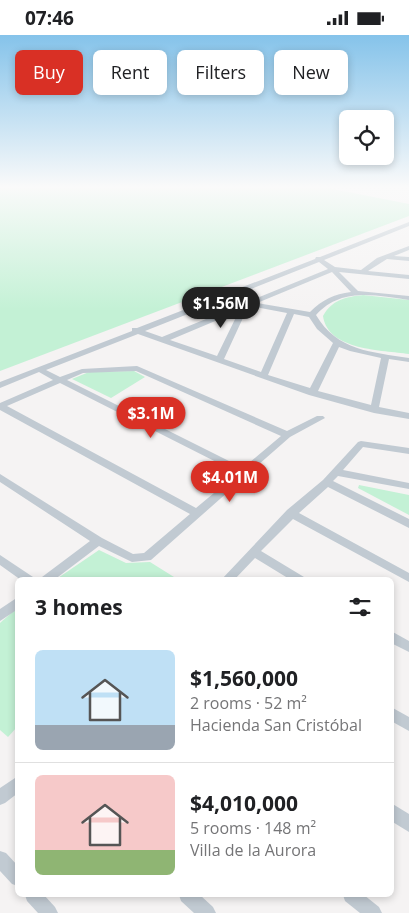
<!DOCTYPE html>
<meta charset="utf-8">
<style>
body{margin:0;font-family:"Open Sans",sans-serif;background:#f2f2f2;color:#202124;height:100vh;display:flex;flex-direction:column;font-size:19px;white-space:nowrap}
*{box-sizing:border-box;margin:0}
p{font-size:16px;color:#757577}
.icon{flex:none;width:28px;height:28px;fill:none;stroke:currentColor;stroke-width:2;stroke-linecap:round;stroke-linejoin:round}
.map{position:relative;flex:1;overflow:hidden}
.side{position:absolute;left:15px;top:542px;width:379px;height:320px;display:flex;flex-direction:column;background:#fff;border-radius:8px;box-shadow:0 2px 8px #0003}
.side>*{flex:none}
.banner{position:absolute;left:15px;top:15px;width:380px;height:45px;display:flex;gap:10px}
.buttons{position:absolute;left:339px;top:75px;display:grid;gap:10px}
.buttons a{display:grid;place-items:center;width:55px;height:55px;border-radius:8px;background:#fff;box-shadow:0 2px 8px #0003;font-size:25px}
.price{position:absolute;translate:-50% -42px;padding:0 11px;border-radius:18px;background:#d93025;color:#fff;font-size:16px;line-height:32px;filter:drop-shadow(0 1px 2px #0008)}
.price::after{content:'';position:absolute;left:50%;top:30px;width:15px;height:11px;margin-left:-8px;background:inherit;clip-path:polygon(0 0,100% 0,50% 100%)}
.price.active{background:#222;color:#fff}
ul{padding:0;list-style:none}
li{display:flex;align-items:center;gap:15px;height:125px;padding:0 20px}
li+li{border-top:1px solid #e0e0e0}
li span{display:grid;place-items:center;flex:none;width:140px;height:100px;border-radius:8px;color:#555}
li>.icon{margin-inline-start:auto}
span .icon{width:60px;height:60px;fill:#fffc;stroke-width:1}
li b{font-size:21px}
h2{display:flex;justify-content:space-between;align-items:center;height:60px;padding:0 20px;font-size:21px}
.pill{padding:0 18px;border-radius:8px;background:#fff;box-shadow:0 2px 8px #0003;font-size:18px;line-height:45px}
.pill.active{background:#d93025;color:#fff}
.status{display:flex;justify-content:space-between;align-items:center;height:35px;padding:0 25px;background:#fff;direction:ltr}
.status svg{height:14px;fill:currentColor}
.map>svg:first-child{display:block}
.green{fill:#c3f1d5}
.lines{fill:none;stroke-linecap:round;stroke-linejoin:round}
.minor{fill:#c1cad2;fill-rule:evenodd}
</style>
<div class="status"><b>07:46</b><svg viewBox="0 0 49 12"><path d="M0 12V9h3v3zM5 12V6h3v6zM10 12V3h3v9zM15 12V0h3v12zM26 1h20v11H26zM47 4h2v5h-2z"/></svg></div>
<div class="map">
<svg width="409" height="878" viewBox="0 0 409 878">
<rect width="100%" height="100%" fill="#f5f3f3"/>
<g class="green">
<polygon points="0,153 328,153 409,169 409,181 0,336"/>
<path d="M363,260L409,265V319C383,315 328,316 323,281C332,265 345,262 363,260Z"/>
<polygon points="134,336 145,342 111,363 72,344 89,337"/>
<polygon points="359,450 409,460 409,480 358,453"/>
<polygon points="99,515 126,528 150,527 174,542 171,545 55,545"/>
<polygon points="17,573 17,692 8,702 0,695 0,588"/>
</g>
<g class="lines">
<g class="minor">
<path d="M409,187V191L324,225L335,232L361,235L377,223L409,211V215L394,221L409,222V226L387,224L368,236L409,240V244L339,237L358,256L409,261V265C376,260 341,252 316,280C337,316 372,317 409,323V327L389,324L379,372L409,378V384L374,378L309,360L138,299L46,335L60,342L82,334L137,331L287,396L317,381H323L325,383L290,402L250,437V440L246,441L151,525L132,527L99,511L54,545H40L42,542L90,506L0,447V439L102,503L133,519L144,518L190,479L0,375V368L53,345L39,337L0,353V347L132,296V293H137L315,224L316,222H320ZM319,227L328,234L162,302L145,296ZM332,237L351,257C334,259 322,265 310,277L257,268ZM250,271L287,278L261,337L224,324L248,272ZM239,276L217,321L170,305ZM294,279L309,282L317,294L333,308L310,353L268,340ZM339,312L350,316L381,323L371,370L318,356ZM136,336L281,401L243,433L67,345L83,338ZM60,348L64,350L238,438L196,473L7,371Z"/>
<polygon points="361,406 409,413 409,419 363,412 343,435 409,448 409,454 338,441 333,446 409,484 409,493 328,452 299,478 409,538 409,547 293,484 261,516 304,542 306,545 291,545 255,523 234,545 221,545 287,475 323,445 358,407"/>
<polygon points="0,520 33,542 35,545 21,545 0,530"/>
<polygon points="18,562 18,574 0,586 0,574"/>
<polygon points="391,596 409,606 409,617 391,608"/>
<polygon points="391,672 409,682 409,696 391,686"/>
<polygon points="18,741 18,758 5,768 0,770 0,753"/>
<polygon points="391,768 409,779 409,797 391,786"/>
<polygon points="0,816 6,818 18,831 18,851 12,849 0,836"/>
<polygon points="25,860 44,860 55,872 58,878 38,878 27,866"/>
<polygon points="179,860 200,860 213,872 216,878 194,878 181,866"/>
<polygon points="343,860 364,860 379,872 382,878 360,878 345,866"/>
</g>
</g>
<linearGradient id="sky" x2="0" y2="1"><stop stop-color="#85c3ea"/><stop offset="0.55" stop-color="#fafafa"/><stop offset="1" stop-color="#fafafa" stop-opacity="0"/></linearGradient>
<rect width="409" height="276" fill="url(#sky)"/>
</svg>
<div class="buttons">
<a><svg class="icon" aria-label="locate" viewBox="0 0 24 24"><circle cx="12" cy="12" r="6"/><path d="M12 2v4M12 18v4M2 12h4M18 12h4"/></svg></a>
</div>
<b class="price active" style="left:221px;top:294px">$1.56M</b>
<b class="price" style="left:151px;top:404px">$3.1M</b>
<b class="price" style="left:230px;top:468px">$4.01M</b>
<div class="banner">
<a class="pill active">Buy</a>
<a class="pill">Rent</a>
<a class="pill">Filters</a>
<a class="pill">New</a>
</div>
<section class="side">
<h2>3 homes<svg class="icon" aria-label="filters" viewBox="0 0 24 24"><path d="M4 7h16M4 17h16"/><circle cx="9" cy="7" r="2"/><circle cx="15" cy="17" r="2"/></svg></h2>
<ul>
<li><span style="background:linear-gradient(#bfe0f5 75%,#9aa5b1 0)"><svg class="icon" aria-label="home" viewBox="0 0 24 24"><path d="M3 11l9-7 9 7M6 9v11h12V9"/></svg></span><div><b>$1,560,000</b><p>2 rooms · 52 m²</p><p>Hacienda San Cristóbal</p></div></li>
<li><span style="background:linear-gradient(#f6c9c9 75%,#8fb573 0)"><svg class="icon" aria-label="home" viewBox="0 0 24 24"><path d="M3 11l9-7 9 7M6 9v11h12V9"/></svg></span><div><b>$4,010,000</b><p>5 rooms · 148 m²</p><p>Villa de la Aurora</p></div></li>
</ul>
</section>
</div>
